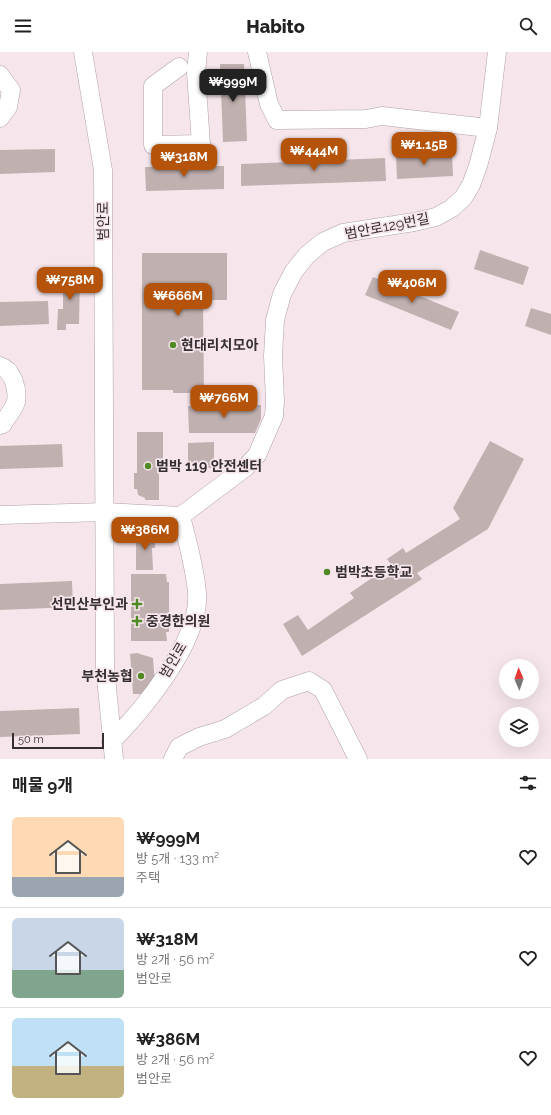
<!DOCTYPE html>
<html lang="ko">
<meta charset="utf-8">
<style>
body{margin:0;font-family:Raleway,"Noto Sans KR",sans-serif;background:#f2f2f2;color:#222;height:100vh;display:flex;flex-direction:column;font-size:15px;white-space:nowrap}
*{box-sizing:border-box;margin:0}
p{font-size:13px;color:#767676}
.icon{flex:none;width:22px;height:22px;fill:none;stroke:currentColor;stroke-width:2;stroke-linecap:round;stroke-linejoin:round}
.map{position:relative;height:707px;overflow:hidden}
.side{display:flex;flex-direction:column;background:#fff;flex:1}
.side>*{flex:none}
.needle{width:26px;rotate:358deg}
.tools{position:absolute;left:499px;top:607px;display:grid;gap:8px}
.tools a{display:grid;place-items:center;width:40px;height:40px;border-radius:50%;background:#fff;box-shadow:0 4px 16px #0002;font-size:20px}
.scale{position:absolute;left:12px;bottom:10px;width:92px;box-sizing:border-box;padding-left:4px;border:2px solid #352f31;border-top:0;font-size:11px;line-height:14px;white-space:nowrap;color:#352f31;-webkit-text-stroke:3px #f6e6ec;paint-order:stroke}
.price{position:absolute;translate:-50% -34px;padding:0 9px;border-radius:8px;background:#b45309;color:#fff;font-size:13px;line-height:26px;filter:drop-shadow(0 1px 2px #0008)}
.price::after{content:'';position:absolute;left:50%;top:24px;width:12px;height:9px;margin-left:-6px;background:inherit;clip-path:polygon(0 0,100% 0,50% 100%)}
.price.on{background:#222;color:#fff}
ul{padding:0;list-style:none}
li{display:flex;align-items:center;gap:12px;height:100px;padding:0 12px}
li+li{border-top:1px solid #e0e0e0}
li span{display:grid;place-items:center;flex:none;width:112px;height:80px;border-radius:6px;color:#555}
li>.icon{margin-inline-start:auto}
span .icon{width:48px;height:48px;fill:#fffc;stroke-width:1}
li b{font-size:17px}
h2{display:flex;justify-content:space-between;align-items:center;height:48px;padding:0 12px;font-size:17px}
header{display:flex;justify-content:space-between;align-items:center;height:52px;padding:0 12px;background:#fff;font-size:18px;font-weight:800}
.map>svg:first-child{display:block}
.building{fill:#c0b0af}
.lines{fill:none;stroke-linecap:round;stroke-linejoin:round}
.minor-casing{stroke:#b0a1a7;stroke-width:19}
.minor{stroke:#fff;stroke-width:18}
.poi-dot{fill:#518925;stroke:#f6e6ec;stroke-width:1.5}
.labels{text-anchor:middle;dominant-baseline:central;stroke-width:3.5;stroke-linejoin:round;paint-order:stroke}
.street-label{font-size:14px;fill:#352f31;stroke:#f6e6ec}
.poi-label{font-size:14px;font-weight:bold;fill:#352f31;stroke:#f6e6ec;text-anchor:start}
</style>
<header><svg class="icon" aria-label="menu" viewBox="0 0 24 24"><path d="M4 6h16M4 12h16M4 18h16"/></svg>Habito<svg class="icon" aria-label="search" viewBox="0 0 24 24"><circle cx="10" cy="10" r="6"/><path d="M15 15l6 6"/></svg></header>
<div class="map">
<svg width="551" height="707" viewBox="0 0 551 707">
<rect width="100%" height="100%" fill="#f6e6ec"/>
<g class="building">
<polygon points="220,12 244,12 247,89 223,90"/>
<polygon points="55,97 55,120 0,122 0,98"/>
<polygon points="452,102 453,124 397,127 396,105"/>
<polygon points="385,106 386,129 241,134 241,112"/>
<polygon points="224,114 224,137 146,139 145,115"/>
<polygon points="480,198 529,215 523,233 474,217"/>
<polygon points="142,201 227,201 227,248 203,248 204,341 173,341 173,338 142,338"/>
<polygon points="63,220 80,221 79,272 66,272 66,278 57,278 58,257 63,257"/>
<polygon points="373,225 459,260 451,278 365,243"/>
<polygon points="48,249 49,272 0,274 0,250"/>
<polygon points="531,256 551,262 551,283 525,274"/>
<polygon points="261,353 261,367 255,381 189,381 188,354"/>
<polygon points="137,380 163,380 163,408 159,408 159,448 145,448 145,446 138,443 137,437 134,437 134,421 137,421"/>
<polygon points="490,389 524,407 488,477 417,521 422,527 302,604 283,572 298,563 308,578 354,546 350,541 379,521 383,528 396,520 387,507 403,496 406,501 460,467 453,456"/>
<polygon points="214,390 214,416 188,416 188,391"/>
<polygon points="62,392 63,415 0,417 0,394"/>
<polygon points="137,480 153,480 153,489 155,489 155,496 152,496 153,518 136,518 136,490 142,490 142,486 136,486"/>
<polygon points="131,522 166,522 167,530 169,530 169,580 166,580 167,589 131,589"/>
<polygon points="72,529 73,555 0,558 0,532"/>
<polygon points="137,601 153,606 155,632 147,642 133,642 130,602"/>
<polygon points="79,656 80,682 0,685 0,659"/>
</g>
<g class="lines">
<g class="minor-casing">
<g id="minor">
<polyline points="83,0 103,118 105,615 114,707"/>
<polyline points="257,0 269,52 277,68 366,67 382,64 488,76"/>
<polyline points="179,15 153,34 153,93 201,92 196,21 198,0"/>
<polyline points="0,23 11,38 8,55 0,66"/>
<path d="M0,314C13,318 18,337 16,350C14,357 6,366 3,372L0,373"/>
<polyline points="0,463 105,460 181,464 246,415 257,403 274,364 275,349 273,304 275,268 282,242 294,219 307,203 323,190 343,181 414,170 436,165 452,156 463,146 471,133 478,114 488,76 497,0"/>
<path d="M111,690C143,658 201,588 197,541C195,515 187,489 181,464"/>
<polyline points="173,707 179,695 199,685 225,677 264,654 282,638 309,629 323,638 358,707"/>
</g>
</g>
<use href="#minor" class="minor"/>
</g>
<g class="poi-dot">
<circle cx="173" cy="293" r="4"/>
<circle cx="148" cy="414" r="4"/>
<circle cx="327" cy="520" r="4"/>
<path d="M135 546h4v4h4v4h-4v4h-4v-4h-4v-4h4z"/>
<path d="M135 563h4v4h4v4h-4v4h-4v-4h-4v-4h4z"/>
<circle cx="141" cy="624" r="4"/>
</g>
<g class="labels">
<g class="street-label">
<text transform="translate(103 169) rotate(-90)">범안로</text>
<text transform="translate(387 174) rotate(-11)">범안로129번길</text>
<text transform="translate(173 608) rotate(-59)">범안로</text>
</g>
<g class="poi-label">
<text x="181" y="293">현대리치모아</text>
<text x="156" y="414">범박 119 안전센터</text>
<text x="335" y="520">범박초등학교</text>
<text x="128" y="552" text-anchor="end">선민산부인과</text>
<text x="146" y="569">중경한의원</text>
<text x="133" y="624" text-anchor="end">부천농협</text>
</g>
</g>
</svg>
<div class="tools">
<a><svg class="needle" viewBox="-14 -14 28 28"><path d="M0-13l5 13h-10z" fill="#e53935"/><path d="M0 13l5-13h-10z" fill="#767676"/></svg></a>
<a><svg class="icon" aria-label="layers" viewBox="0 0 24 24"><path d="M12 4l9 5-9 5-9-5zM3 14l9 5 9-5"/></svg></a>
</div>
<div class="scale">50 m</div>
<b class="price on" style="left:233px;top:51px">₩999M</b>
<b class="price" style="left:424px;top:114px">₩1.15B</b>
<b class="price" style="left:314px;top:120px">₩444M</b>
<b class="price" style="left:184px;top:126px">₩318M</b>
<b class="price" style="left:70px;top:249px">₩758M</b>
<b class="price" style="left:412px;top:252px">₩406M</b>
<b class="price" style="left:178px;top:265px">₩666M</b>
<b class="price" style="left:224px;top:367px">₩766M</b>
<b class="price" style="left:145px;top:499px">₩386M</b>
</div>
<section class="side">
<h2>매물 9개<svg class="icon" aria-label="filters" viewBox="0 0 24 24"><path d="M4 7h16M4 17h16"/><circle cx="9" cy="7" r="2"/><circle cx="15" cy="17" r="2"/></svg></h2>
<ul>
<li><span style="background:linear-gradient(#ffd9b3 75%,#9aa5b1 0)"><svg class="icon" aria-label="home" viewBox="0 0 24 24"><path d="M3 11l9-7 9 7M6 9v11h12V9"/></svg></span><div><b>₩999M</b><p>방 5개 · 133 m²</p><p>주택</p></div><svg class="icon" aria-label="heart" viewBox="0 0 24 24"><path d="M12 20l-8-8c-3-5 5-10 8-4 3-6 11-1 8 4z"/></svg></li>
<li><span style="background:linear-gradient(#c9d6e8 65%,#7fa58c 0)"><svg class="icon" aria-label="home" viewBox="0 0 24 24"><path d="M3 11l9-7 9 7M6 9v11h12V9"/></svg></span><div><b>₩318M</b><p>방 2개 · 56 m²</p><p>범안로</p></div><svg class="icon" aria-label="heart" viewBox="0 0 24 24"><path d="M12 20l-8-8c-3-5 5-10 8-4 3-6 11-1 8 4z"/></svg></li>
<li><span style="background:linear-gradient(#bfe0f5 60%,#c2b280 0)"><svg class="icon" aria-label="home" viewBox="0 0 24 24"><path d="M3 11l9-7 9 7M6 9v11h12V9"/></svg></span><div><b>₩386M</b><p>방 2개 · 56 m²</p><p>범안로</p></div><svg class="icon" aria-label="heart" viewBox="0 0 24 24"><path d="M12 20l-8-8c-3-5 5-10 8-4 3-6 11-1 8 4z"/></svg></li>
</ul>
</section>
